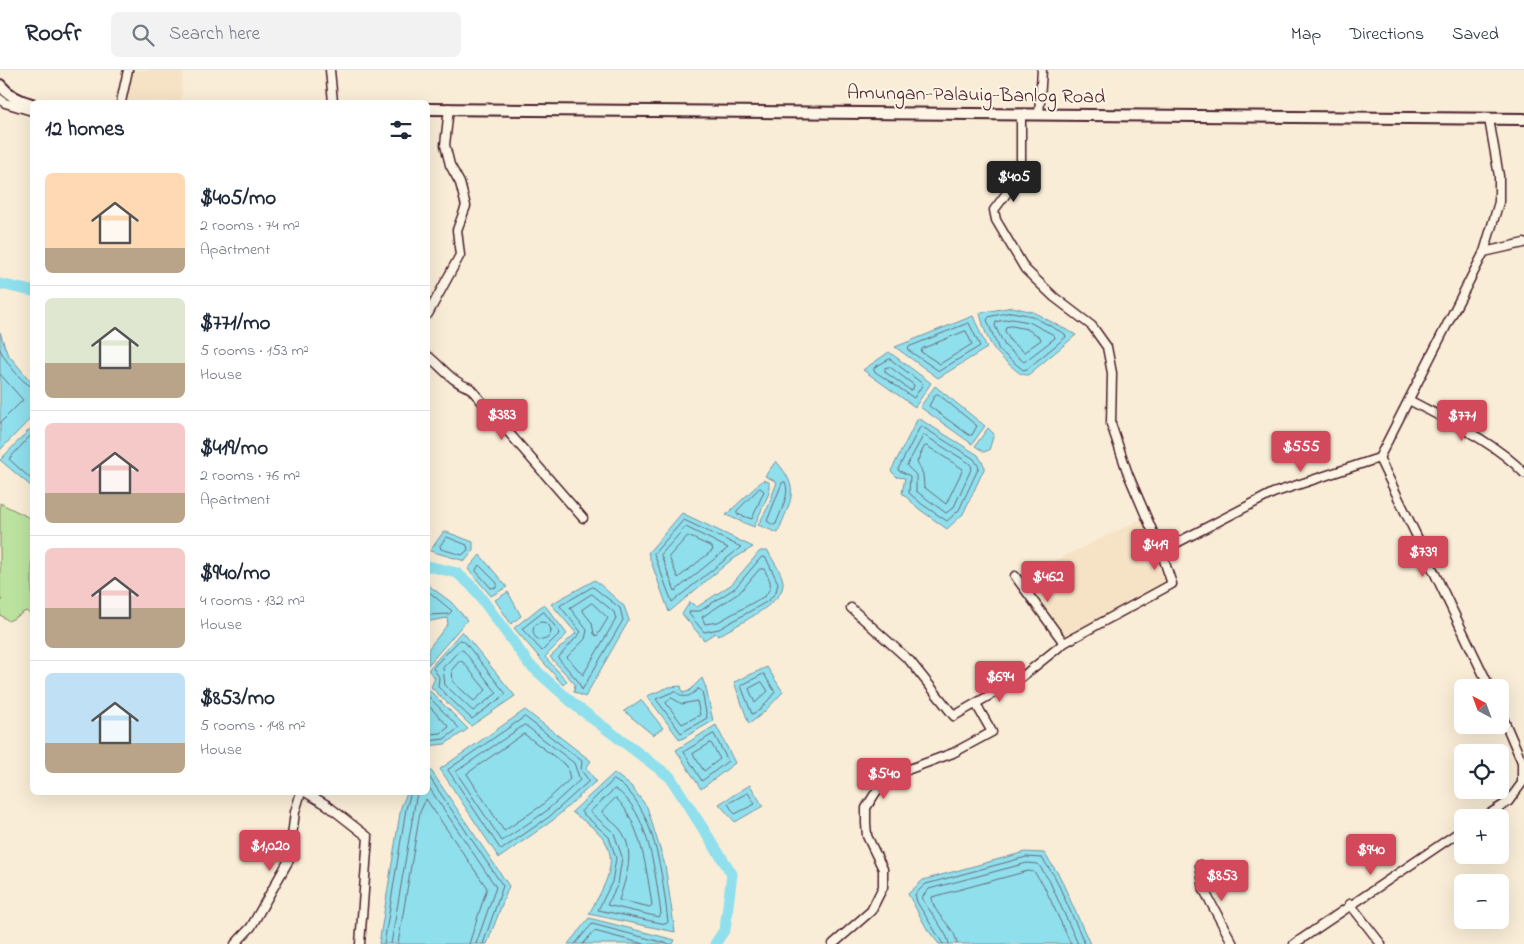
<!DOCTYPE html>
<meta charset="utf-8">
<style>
body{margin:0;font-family:"Indie Flower",sans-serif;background:#f2f2f3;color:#1f2937;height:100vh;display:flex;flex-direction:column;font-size:19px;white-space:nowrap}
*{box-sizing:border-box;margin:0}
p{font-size:16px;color:#747a83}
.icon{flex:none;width:28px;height:28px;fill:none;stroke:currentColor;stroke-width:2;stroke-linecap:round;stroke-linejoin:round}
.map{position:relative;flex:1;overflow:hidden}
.drawer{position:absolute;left:30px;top:30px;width:400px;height:695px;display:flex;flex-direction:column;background:#fff;border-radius:8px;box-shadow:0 5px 20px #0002}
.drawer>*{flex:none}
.needle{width:32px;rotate:319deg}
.tools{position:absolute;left:1454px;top:609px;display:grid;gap:10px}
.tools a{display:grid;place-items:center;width:55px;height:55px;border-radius:8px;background:#fff;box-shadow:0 5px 20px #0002;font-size:25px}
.price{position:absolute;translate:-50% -42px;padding:0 11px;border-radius:5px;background:#d1495b;color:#fff;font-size:16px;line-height:32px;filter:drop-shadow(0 1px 2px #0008)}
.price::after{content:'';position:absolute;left:50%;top:30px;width:15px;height:11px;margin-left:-8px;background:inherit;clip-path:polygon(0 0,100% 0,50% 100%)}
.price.current{background:#222;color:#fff}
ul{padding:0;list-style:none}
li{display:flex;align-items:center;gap:15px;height:125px;padding:0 15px}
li+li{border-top:1px solid #e0e1e3}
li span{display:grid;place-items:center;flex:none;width:140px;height:100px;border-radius:8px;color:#555}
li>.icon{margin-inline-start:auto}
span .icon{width:60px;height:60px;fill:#fffc;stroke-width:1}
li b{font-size:21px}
h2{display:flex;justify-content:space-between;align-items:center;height:60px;padding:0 15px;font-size:21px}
header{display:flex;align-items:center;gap:30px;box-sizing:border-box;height:70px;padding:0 25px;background:#fff;border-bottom:1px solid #e0e1e3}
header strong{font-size:24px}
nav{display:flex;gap:28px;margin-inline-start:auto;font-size:18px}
.search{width:350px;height:45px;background:#f2f2f3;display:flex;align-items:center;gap:12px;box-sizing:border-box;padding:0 18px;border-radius:8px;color:#747a83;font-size:19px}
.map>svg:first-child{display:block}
.built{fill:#f6e3c6}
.green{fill:#bbe39f;stroke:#828165}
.water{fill:#90dfed;stroke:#74929f}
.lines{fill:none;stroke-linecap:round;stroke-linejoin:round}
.shore{stroke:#666c79;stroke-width:1}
.river{stroke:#90dfed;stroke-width:11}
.street-casing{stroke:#4a1f2b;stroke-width:11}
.secondary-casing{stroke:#4a1f2b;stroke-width:14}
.street{stroke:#fcf5e5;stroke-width:8}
.secondary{stroke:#fcf5e5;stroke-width:10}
.labels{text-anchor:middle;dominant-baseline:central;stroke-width:4;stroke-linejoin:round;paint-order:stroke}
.street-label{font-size:20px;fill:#4a1f2b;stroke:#fcf5e5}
</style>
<header>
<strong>Roofr</strong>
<div class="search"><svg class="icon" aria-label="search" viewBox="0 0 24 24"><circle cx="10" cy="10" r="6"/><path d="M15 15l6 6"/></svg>Search here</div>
<nav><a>Map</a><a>Directions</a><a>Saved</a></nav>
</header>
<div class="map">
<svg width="1524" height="874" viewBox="0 0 1524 874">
<rect width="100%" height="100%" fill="#f9edd7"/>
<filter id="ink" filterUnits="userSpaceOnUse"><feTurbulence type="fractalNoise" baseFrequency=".02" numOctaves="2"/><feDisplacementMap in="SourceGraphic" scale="10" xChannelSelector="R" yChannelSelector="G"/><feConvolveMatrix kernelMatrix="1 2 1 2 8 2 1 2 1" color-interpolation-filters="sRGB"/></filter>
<g filter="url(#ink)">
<g class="built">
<polygon points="130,0 183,0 181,32 125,31"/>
<polygon points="1144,448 1152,473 1168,508 1162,517 1066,569 1021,507"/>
</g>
<polygon class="green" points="0,433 32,449 32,545 26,541 9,551 0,545 0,533 2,530 0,528"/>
<g class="water">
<path d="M1012,237L1033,242L1076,265L1028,305C1020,305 1017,301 1011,296C991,280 986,268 980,243Z"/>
<polygon points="973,246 987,278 938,308 895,277"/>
<polygon points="0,262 7,283 32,313 32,347 0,380"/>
<polygon points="889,282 931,313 915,337 863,300"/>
<polygon points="935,316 985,356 972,374 920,337"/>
<polygon points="918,348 978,385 985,397 963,444 947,459 919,439 902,423 905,408 897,407 891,401"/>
<polygon points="32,357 32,417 0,390"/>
<polygon points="988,358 994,364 989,380 984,382 975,376"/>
<path d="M776,391C802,421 790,429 778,463L758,455L768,437L777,412L765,406Z"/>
<polygon points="763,410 769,412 769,423 754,457 726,445"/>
<polygon points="682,443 753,477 730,491 669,542 648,483"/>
<polygon points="444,461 473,472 473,481 465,491 430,481"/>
<path d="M760,481H768C772,490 782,502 783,512C786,533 734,556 718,566L715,563L704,570L682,544L690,532L697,537L732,514Z"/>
<polygon points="480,485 507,517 491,526 468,499"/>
<polygon points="595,510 624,536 629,550 585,627 574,622 575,614 550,587 576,563 551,534"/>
<polygon points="428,515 451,532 467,550 428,595 428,579 448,554 447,548 430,551 428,549"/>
<polygon points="508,522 521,546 511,554 495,530"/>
<polygon points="544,534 567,564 545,587 567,611 563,615 514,558"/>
<polygon points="462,561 515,626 471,656 431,617 435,608 428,600"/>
<polygon points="767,597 783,622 763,643 749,654 734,612"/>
<polygon points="702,608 706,618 713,651 680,670 647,626 669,617 681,616 683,623 689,621"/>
<polygon points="428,619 468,659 445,674 428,676"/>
<polygon points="641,630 663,658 653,665 624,641"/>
<polygon points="525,640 591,691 586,698 596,711 553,750 499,788 440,699"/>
<polygon points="716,655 735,693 701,719 676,680"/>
<polygon points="428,696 509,816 487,874 379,874 401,737 407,723 428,722"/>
<path d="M614,703L631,716L647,737L665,795L675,862L589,844C600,823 620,795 605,771C599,760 582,750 572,742Z"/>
<polygon points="750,715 763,736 735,752 719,734"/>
<polygon points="1025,782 1044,783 1059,805 1090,874 939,874 927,859 908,824 923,810"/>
<polygon points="589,848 675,870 673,874 568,874"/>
</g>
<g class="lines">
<g class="shore">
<polygon points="1012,242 1032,246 1065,264 1066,267 1027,299 1023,300 999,280 987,250 989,247"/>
<polygon points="1012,249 1029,252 1054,265 1055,268 1024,292 1005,276 995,256 996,252"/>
<polygon points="969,253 980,276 939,301 908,280 909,277"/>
<polygon points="1012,256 1027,259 1040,267 1041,270 1024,282 1011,272 1005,261 1006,257"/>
<polygon points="966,261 972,274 940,294 921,282 922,279"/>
<path d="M0,279C3,288 23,315 32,316"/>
<polygon points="890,289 923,314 914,328 874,301 874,298"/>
<polygon points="890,297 914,315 913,319 910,320 885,302 885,298"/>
<polyline points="0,304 23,330 0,353"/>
<polygon points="938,324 977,356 972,365 969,365 929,336 935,325"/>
<polygon points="921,356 974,389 979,397 959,440 947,451 923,435 909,423 910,406 898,400"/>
<polyline points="32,364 9,389 32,410"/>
<polygon points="924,365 969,393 972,397 954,437 946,443 916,421 916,405 907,396"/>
<polygon points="927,376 963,399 946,434 924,417 923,404 917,392 924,377"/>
<path d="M785,412C791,424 780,442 776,454L773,455L767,451L782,413Z"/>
<polygon points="760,418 764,421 752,449 737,444 737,441"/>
<polygon points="684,450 741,477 672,532 654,484"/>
<polygon points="686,457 728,478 675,521 661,485"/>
<polygon points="688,466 712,477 713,480 678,508 669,487"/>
<polygon points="447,467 467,475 468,480 462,485 441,479 440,476"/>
<polygon points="762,487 766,488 778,513 776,522 768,531 719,559 704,562 689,544 690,541 700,541 735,518"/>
<polygon points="479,495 497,513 497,517 491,518 476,501"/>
<path d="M760,499H764C770,510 774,515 765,526L718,552L705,554L702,547L739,523Z"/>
<polygon points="593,517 620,538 623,550 582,620 578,611 558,588 581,562 560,536"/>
<polyline points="428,521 452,541 449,544 428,545"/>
<polygon points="592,524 614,542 616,549 583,605 567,587 585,569 587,560 570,538"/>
<polygon points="592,533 608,548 597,566 594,564 592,553 582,540"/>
<polygon points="544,542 560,563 542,581 522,559"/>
<circle cx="542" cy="561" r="9"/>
<polygon points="460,570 464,571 506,624 472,649 438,617 439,607 433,598"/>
<polygon points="460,580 463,580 497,623 473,641 445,615 443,598"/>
<polygon points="460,591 463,592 486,620 474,631 453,612 452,600"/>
<polygon points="764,604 775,622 760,640 752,644 741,616"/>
<polygon points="762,612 768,621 755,633 749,619"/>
<path d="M698,619L702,621L707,648L681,663L656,629L675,621C684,629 689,628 698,619Z"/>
<polyline points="428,626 459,658 444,669 428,671"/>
<polygon points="672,628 682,634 697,631 700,645 682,654 666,633"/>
<polyline points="428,635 449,657 441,663 428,664"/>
<polygon points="525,647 582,691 581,700 589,711 549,747 501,780 448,700"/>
<polygon points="525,655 574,693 580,710 545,742 502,771 456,702"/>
<polygon points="524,664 567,696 570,709 541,736 504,761 467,704"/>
<polygon points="714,664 728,691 702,711 684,682"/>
<polygon points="711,673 720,689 704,701 693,684"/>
<polyline points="428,705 503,816 483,874"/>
<path d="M614,710C655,731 663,811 668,852L666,854L598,840L612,812L616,788L609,767L581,742Z"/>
<polyline points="428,716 496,817 476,874"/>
<path d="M615,719C649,739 656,808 661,844L659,847L607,835L618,814L622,787L614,763L590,742Z"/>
<polygon points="748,723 755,734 735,744 728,734"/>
<path d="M616,728C641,752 647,802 652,835L650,837L619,830C626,808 637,779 619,758C614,752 606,748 602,742Z"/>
<polyline points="384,874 406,739 411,722"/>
<polyline points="391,874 417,722"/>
<polyline points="398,874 420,742 426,729 487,818 469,874"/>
<polyline points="575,874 592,854 669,874"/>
<polyline points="583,874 594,861 644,874"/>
<polyline points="943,874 917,832 915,824 926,814 1026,787 1042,788 1055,807 1085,874"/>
<path d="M949,874C949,865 928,839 922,829L923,826L929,819L1027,793L1038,794L1049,810L1078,874"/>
<path d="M957,874C956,856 932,845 932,827L1028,801L1034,802L1043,814L1071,874"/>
</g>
<g class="river">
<polyline points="0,214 32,221"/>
<polyline points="428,496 457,503 474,518 529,594 576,636 670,707 732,804 725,859 715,874"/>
</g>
<g class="street-casing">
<g id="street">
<polyline points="330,0 333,32"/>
<polyline points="0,29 5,33 32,41"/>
<polyline points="121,32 128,0"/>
<polyline points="1021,45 1021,104 994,140 996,150 1025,199 1054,227 1092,256 1107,277 1112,303 1111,354 1128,404 1161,481 1273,423 1379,388 1484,182 1499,132 1499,106 1489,49"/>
<polyline points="1039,45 1042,0"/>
<polyline points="1484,182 1524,173"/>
<polyline points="428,244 460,185 457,160 466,136 460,113 450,95 445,75 449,38"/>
<path d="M428,286C442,297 452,312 470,318L583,448"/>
<path d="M1409,330C1446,350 1495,372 1524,403"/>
<polyline points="1379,388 1490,618"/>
<polyline points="1015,506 1064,573"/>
<polyline points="851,538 910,591 954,646 1023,606 1064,573 1172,514 1161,481"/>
<polyline points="305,722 327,735 368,767 360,874"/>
<polyline points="1483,748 1508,732 1522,713 1522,692 1500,641"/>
<polyline points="1200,795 1204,820 1233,874"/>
<polyline points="1350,834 1381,874"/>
<polyline points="235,874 251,857 289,790 295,742 301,722"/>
<polyline points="833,874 871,841 883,817 883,799 867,766 866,753 866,738 876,722 885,712 907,700 953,683 992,662 976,634"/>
<polyline points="1294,874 1462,760"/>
</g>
</g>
<g class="secondary-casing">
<g id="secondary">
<path d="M0,15C9,26 19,31 32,34"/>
<polyline points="428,39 1524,49"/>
</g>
</g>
<use href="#street" class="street"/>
<use href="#secondary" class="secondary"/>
</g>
</g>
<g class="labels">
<g class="street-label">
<text transform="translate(976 26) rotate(1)">Amungan-Palauig-Banlog Road</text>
</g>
</g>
</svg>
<div class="tools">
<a><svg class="needle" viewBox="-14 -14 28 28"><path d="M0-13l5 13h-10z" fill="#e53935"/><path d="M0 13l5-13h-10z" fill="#747a83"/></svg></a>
<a><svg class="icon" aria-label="locate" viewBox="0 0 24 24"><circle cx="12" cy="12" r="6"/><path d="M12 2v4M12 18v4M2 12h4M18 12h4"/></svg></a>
<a>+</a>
<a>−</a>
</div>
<b class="price current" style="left:1014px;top:133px">$405</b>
<b class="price" style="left:502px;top:371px">$383</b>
<b class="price" style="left:1462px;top:372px">$771</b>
<b class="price" style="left:1301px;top:403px">$555</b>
<b class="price" style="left:1155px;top:501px">$419</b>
<b class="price" style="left:1423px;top:508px">$739</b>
<b class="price" style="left:1048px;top:533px">$462</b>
<b class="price" style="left:1000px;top:633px">$694</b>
<b class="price" style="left:884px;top:730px">$540</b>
<b class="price" style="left:270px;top:802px">$1,020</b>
<b class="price" style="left:1371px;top:806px">$940</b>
<b class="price" style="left:1222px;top:832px">$853</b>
<section class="drawer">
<h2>12 homes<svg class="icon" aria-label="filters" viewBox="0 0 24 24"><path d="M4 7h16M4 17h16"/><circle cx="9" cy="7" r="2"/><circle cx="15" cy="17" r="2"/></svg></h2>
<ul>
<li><span style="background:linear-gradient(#ffd9b3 75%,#b9a48a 0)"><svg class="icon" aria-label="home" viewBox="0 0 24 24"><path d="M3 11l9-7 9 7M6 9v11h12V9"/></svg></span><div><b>$405/mo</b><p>2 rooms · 74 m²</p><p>Apartment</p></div></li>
<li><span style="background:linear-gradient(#dfe7d0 65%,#b9a48a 0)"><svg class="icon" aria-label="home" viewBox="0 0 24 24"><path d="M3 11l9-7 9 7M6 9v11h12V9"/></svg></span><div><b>$771/mo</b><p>5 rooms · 153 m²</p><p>House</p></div></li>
<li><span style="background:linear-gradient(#f6c9c9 70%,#b9a48a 0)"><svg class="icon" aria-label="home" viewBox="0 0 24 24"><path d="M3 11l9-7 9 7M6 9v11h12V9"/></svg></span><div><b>$419/mo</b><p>2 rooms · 76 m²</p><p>Apartment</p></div></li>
<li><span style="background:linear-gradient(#f6c9c9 60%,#b9a48a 0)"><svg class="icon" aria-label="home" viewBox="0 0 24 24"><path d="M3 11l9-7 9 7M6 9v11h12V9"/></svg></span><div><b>$940/mo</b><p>4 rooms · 132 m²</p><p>House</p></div></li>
<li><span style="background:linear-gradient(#bfe0f5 70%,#b9a48a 0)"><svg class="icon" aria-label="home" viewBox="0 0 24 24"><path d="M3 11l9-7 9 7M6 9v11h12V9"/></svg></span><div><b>$853/mo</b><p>5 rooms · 148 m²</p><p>House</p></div></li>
</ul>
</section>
</div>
